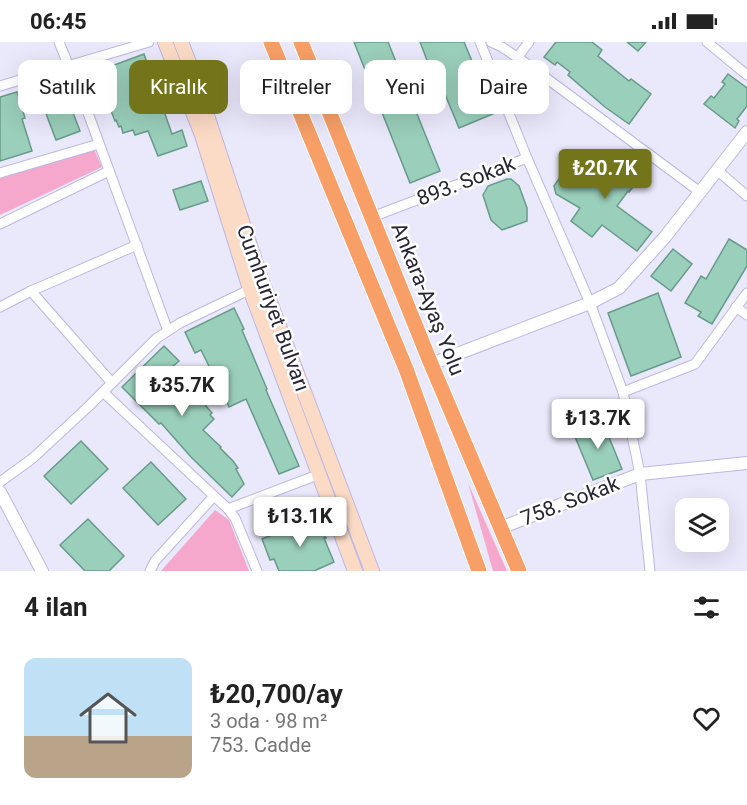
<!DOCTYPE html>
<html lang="tr">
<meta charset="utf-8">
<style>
body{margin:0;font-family:Roboto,sans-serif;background:#f2f2f2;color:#222;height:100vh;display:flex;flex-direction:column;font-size:22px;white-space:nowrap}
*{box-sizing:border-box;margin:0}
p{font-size:20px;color:#767676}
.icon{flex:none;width:33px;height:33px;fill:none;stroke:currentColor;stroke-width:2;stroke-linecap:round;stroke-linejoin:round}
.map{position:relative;height:529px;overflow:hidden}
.details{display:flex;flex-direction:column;background:#fff;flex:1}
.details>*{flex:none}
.guide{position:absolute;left:18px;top:18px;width:711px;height:54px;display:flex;gap:12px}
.controls{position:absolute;left:675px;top:456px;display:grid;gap:12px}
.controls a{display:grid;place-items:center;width:54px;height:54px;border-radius:12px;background:#fff;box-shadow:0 6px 24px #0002;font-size:30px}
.price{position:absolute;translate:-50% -51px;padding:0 14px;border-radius:6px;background:#fff;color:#222;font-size:20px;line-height:39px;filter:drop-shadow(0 2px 3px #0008)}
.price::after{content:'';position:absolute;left:50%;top:36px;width:18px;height:14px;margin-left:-9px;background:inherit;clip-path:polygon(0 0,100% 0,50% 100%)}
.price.active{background:#74751b;color:#fff}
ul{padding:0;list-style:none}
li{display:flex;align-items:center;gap:18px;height:150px;padding:0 24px}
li+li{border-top:2px solid #e0e0e0}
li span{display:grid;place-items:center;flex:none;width:168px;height:120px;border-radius:12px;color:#555}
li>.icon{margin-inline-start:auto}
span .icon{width:72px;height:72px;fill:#fffc;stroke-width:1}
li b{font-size:26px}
h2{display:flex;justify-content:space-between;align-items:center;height:72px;padding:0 24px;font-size:26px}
.tag{padding:0 21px;border-radius:12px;background:#fff;box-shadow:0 6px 24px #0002;font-size:21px;line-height:54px}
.tag.active{background:#74751b;color:#fff}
.status{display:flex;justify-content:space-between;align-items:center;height:42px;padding:0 30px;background:#fff;direction:ltr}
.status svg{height:16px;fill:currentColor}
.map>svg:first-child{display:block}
.green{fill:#f6a7cc}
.building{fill:#9acfbb;stroke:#689b89;stroke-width:1.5}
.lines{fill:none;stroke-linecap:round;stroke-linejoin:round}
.minor-casing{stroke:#bcb7e3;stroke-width:11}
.tertiary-casing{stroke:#bcb7e3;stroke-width:14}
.secondary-casing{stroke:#bcb7e3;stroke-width:16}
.trunk-casing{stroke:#fff;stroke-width:17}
.minor{stroke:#fff;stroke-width:9}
.tertiary{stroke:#fff;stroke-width:12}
.secondary{stroke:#fcdbc6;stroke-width:14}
.trunk{stroke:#f79f67;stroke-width:15}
.labels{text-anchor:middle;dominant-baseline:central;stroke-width:5;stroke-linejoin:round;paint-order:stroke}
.street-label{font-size:21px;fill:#282636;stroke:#fff}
</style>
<div class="status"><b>06:45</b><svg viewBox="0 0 49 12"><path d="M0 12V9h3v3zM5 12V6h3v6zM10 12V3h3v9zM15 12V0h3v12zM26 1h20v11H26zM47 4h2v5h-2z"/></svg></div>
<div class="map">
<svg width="747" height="529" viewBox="0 0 747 529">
<rect width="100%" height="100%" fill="#eae8fb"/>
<g class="green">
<polygon points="94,107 102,125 0,173 0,135"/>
<polygon points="468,441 507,529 493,529"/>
<polygon points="215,468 229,478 249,529 161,529"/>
</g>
<g class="building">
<polygon points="354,0 388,0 440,129 410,141"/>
<polygon points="420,0 464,0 482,43 483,43 495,71 459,86 442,45 438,47"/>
<polygon points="556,0 592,0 602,8 598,14 629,39 631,37 651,52 629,82 605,65 568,33 570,30 557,20 555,23 544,15"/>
<polygon points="627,0 646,0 638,9"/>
<polygon points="144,12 172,92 182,88 187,104 158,114 148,89 135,93 133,88 123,91 121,84 119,85 116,78 115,79 108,61 110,60 108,53 111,52 108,46 116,44 109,25"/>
<polygon points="728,32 747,46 747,64 737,77 739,79 735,86 704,62 711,54 714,56 725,42 722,40"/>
<polygon points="61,39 80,89 56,98 37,48"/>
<polygon points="17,50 25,76 22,77 32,109 0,119 0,55"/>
<polygon points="626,109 648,125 629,150 628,149 617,164 652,190 637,209 602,183 592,195 571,179 580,166 556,152 554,144 569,122 598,143 599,142 601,143"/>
<polygon points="507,137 511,137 519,144 527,166 527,179 502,188 491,178 483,153 488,144"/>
<polygon points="201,139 208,159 180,168 173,148"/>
<polygon points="729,197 747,208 747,224 712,282 698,274 701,270 685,261 701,234 706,237"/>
<polygon points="673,207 692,222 671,249 651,234"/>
<polygon points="658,251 681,315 631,334 608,271"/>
<polygon points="234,266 244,287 242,288 267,347 266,348 299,424 279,432 246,357 229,365 201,308 195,311 185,290"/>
<polygon points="164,304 179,319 172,325 212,371 210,373 214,377 203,388 221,405 220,406 233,419 238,426 236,427 244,442 232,455 191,415 161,381 159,382 122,345"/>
<polygon points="602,378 622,427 593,438 573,390"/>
<polygon points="81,399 108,427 71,462 44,434"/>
<polygon points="151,420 186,457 158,483 123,446"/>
<polygon points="318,475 326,496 324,496 334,520 314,529 279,529 274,517 270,518 262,497"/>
<polygon points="88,477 124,514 109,529 85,529 60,503"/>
</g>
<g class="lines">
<g class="minor-casing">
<g id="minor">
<polyline points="59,0 88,71 168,289"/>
<polyline points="480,0 527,116 590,261 623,350 640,432 650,529"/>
<polyline points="491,0 502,5 530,24 700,150"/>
<polyline points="707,0 747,33"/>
<polyline points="517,16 529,0"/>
<polyline points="0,44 149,0"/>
<polyline points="717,128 747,154"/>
<polyline points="0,131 99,102"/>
<polyline points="372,175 527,116"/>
<polyline points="0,182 109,129"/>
<polyline points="31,249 112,341"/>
<polyline points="0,265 31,249 137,203"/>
<polyline points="736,265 747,273"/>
<polyline points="103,350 228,467 235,476 257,529"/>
<polyline points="623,350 695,322 747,251"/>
<polyline points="0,440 33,416 89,364 157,296 180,281 253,246"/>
<polyline points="228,467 320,432"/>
<polyline points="150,529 155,519 214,454"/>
</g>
</g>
<g class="tertiary-casing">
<g id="tertiary">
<polyline points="431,322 590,261 619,246 665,195 747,90"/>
<polyline points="0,450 42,529"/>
<polyline points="500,486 640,432 747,421"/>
</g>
</g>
<g class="secondary-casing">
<g id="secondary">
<polyline points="165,0 202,93 250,247 355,529"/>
<polyline points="181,0 193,31 260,234 372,529"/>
</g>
</g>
<g class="trunk-casing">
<g id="trunk">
<polyline points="271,0 406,327 479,529"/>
<polyline points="301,0 431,322 519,529"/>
</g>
</g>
<use href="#minor" class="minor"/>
<use href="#tertiary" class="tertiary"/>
<use href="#secondary" class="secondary"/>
<use href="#trunk" class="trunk"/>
</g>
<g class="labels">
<g class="street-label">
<text transform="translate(466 139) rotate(-21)">893. Sokak</text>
<text transform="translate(428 257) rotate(68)">Ankara-Ayaş Yolu</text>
<text transform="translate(273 266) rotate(70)">Cumhuriyet Bulvarı</text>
<text transform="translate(570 459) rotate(-21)">758. Sokak</text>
</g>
</g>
</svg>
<div class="controls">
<a><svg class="icon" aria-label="layers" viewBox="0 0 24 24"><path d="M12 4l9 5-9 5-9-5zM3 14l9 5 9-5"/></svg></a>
</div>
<b class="price active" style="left:605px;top:158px">₺20.7K</b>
<b class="price" style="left:182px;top:375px">₺35.7K</b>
<b class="price" style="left:598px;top:408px">₺13.7K</b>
<b class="price" style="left:300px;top:506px">₺13.1K</b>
<div class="guide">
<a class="tag">Satılık</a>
<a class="tag active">Kiralık</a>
<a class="tag">Filtreler</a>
<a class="tag">Yeni</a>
<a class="tag">Daire</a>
</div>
</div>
<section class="details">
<h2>4 ilan<svg class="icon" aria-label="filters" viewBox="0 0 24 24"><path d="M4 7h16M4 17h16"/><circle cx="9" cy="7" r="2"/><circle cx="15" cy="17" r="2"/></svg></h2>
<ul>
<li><span style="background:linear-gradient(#bfe0f5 65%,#b9a48a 0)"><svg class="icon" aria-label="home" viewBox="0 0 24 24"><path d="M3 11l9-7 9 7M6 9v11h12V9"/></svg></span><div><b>₺20,700/ay</b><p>3 oda · 98 m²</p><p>753. Cadde</p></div><svg class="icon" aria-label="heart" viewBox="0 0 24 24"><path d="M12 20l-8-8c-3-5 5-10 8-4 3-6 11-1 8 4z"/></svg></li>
</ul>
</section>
